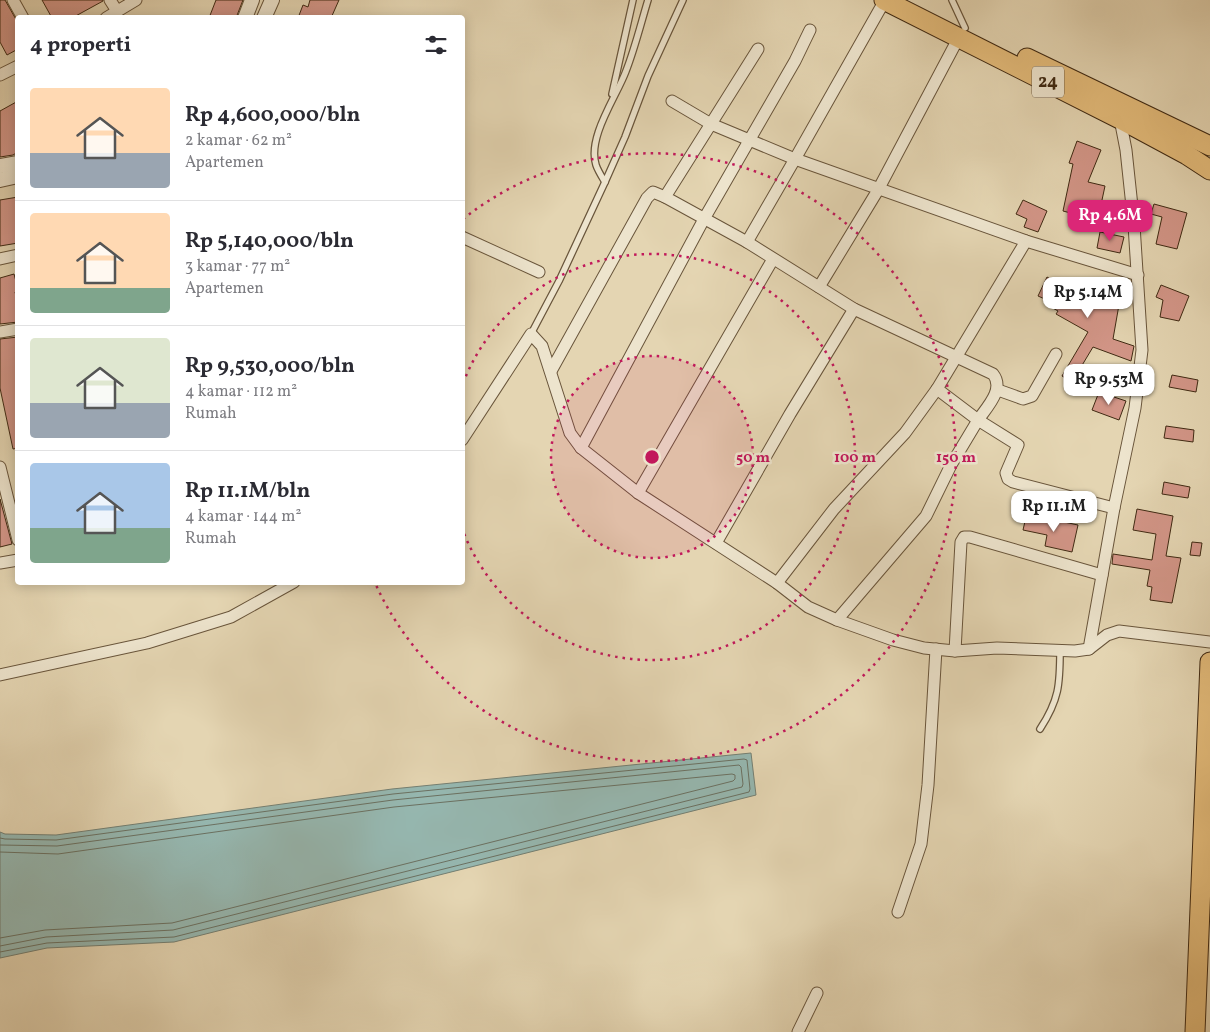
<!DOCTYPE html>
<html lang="id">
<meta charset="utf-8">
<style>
body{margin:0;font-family:Vollkorn,serif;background:#f7f7f7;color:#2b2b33;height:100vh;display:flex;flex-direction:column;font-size:19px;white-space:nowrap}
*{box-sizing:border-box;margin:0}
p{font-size:16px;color:#7c7c81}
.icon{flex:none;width:28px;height:28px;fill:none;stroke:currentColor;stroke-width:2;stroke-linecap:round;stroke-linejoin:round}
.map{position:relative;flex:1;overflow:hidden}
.panel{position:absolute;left:15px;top:15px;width:450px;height:570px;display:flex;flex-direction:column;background:#fff;border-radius:5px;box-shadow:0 2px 12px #0003}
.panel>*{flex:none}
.price{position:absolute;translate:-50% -42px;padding:0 11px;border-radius:10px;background:#fff;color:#222;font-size:16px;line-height:32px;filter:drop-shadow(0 1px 2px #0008)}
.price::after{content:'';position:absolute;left:50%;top:30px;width:15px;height:11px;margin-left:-8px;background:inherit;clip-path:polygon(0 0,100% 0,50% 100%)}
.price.selected{background:#db2777;color:#fff}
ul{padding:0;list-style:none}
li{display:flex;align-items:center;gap:15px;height:125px;padding:0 15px}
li+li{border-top:1px solid #e1e1e2}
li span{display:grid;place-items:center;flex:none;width:140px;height:100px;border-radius:5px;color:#555}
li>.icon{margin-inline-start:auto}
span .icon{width:60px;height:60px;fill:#fffc;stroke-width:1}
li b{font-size:21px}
h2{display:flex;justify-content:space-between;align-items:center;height:60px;padding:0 15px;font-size:21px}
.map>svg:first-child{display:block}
.water{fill:#96b8b1;stroke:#747f72}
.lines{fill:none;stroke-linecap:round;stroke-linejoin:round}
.shore{stroke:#6b7162;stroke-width:1}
.building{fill:#d39688;stroke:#402a13}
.service-casing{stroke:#69553b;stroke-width:8}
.minor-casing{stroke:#69553b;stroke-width:13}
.tertiary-casing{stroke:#69553b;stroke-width:16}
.trunk-casing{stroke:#402a13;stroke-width:21}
.service{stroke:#ede4cd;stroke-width:5.5}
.minor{stroke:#ede4cd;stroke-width:11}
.tertiary{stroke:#ede4cd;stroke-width:14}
.trunk{stroke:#e2ba79;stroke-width:19}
.ring{fill:none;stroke:#c2185b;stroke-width:2.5;stroke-dasharray:2.5 5}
.labels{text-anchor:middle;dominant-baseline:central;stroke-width:5;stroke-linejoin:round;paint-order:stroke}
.shield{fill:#ede4cd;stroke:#74624b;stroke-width:1}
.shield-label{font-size:18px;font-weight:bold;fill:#402a13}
.centre{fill:#c2185b;stroke:#ede4cd;stroke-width:2.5}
.ring-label{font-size:15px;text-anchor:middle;font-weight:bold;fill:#c2185b;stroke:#ede4cd;stroke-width:5;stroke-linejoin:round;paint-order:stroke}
</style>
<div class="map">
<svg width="1210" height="1032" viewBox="0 0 1210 1032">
<rect width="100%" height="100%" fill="#e4d5b2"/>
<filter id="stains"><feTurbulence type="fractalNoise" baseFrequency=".004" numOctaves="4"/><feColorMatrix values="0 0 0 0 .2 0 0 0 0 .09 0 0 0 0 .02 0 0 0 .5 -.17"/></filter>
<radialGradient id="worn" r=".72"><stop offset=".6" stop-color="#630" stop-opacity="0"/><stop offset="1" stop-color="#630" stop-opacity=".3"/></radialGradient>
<polygon class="water" points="751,753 756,795 174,942 47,948 0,958 0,832 5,834 56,835 392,789"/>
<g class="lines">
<g class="shore">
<polyline points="0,838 5,839 56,840 393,794 744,759 747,760 750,789 749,792 174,937 47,943 0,952"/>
<polyline points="0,845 57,846 393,800 739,765 741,767 743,784 742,787 173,930 46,937 0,946"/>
<polyline points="0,852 58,854 394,807 732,774 735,775 735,779 733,781 172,923 45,930 0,938"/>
</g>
</g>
<g class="building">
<polygon points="0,0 5,0 18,23 18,49 7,55 0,42"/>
<polygon points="42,0 103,0 103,1 72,18 52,18"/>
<polygon points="216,0 243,0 236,18 209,18"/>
<polygon points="310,0 339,0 331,18 298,18 303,5 308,7"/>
<polygon points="18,101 18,152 13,155 0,157 0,111"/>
<polygon points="1077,141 1101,150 1088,182 1105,186 1096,228 1080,225 1082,216 1063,211 1073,164 1069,163"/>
<polygon points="18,197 18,243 0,246 0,200"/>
<polygon points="1023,200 1047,211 1038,232 1024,227 1027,219 1016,214"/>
<polygon points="1154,204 1187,213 1177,249 1156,244 1162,217 1151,214"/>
<polygon points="1100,232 1124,237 1120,253 1097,248"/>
<polygon points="14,274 18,289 18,292 15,292 18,303 18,322 0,324 0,278"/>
<polygon points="1047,277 1070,290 1075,281 1100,294 1103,281 1115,284 1111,297 1120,299 1113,339 1134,346 1131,361 1093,347 1072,382 1062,376 1088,332 1056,314 1058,311 1044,303 1047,300 1038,296"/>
<polygon points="1161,285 1189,296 1179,321 1160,317 1163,300 1156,297"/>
<polygon points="18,337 18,448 13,449 0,388 0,339"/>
<polygon points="1172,375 1198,380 1196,392 1169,387"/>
<polygon points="1099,392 1126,401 1119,420 1092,410"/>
<polygon points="1166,426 1194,430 1193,442 1164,438"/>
<polygon points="1164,482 1190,487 1188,498 1162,494"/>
<polygon points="0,499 12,544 0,547"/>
<polygon points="1137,509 1173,516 1166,556 1181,558 1172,603 1150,600 1152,587 1147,586 1150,570 1112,564 1113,554 1152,560 1156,534 1133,530"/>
<polygon points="1026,517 1050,522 1050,519 1078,525 1072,552 1045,546 1047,535 1023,530"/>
<polygon points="1192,542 1202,543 1200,556 1190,555"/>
</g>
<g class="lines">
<g class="service-casing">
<g id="service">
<polyline points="952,0 965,28"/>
<polyline points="612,94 633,0"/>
<path d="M605,182C602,177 598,171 596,165C587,137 617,96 626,71C635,48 641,23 648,0"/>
<polyline points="531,334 559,281 605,182 625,137 648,76 683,0"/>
<path d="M1040,729C1059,700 1060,685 1060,650"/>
</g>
</g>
<g class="minor-casing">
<g id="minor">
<polyline points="13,0 23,18"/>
<polyline points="110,0 117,11"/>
<polyline points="106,18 136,0"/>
<path d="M758,49L665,197L747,242L854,309L993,374C1005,389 987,407 978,420L1018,445L1006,473L1008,479L1013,482L1114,508"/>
<polyline points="0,75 18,66"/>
<polyline points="672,101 711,124 795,159 1026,241 1138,275"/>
<polyline points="462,237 539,272"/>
<polyline points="747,242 795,159 885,0"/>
<polyline points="0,259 18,255"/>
<polyline points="819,287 878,190 959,37"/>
<polyline points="0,332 18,329"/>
<polyline points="551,371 647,198 653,192 665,197"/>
<polyline points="998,390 1023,399 1032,396 1056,354"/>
<polyline points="462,440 531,334 542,346 570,433 581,448 638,493 777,583 808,607 837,620 893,640 924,648 955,651 997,648 1075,651 1089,649 1107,635 1119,631 1210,642"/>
<polyline points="581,448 704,219 795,61 810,30"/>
<polyline points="0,467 18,540"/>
<polyline points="638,493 773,259"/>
<polyline points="716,543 790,414 854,309"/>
<polyline points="0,563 18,560"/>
<polyline points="777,583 834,509 905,433 937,389 1026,241"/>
<polyline points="837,620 926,516 951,465 978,420 937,389"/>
<polyline points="1089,649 1114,508 1135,408 1142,350 1134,225 1126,150 1120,119"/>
<polyline points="955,651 961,542 964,537 970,537 1102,575"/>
<polyline points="0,675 147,643 231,617 294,582"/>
<polyline points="898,912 921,844 928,785 936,649"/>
<polyline points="798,1032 817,993"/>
</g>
</g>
<g class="tertiary-casing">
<g id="tertiary">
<polyline points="245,18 252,0"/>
<polyline points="264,18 272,0"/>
<polyline points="0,166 18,163"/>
<polyline points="0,180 18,176"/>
</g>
</g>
<g class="trunk-casing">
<g id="trunk">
<polyline points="884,0 1120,119 1187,155 1210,170"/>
<polyline points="1027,58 1210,146"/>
<polyline points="1195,1032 1210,662"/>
</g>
</g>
<use href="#service" class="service"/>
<use href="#minor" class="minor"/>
<use href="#tertiary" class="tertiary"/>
<use href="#trunk" class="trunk"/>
</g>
<circle cx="652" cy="457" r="101" fill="#c2185b" fill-opacity=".12"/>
<g class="ring">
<circle cx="652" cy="457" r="101"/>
<path d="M463 383A203 203 0 1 1 463 531"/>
<path d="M463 219A304 304 0 1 1 375 583"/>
</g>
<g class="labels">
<rect class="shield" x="1032" y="66.5" width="32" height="31" rx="4"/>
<g class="shield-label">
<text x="1048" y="82">24</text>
</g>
</g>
<circle cx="652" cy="457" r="8" class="centre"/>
<g class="ring-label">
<text x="753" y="462">50 m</text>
<text x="855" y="462">100 m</text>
<text x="956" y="462">150 m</text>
</g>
<rect width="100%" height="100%" filter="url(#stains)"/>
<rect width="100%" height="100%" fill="url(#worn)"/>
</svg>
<b class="price selected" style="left:1110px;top:242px">Rp 4.6M</b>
<b class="price" style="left:1088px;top:319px">Rp 5.14M</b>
<b class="price" style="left:1109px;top:406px">Rp 9.53M</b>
<b class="price" style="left:1054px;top:533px">Rp 11.1M</b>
<section class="panel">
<h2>4 properti<svg class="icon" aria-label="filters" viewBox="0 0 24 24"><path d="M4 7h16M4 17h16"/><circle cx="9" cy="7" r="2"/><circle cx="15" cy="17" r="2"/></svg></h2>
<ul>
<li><span style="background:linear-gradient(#ffd9b3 65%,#9aa5b1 0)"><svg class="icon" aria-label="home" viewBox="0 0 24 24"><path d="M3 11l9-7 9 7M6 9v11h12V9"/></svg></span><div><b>Rp 4,600,000/bln</b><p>2 kamar · 62 m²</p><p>Apartemen</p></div></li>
<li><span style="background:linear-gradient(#ffd9b3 75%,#7fa58c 0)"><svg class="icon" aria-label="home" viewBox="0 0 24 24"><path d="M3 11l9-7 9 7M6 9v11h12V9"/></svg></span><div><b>Rp 5,140,000/bln</b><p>3 kamar · 77 m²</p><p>Apartemen</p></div></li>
<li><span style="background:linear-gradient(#dfe7d0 65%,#9aa5b1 0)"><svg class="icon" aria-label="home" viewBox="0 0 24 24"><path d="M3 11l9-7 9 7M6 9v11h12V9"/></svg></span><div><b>Rp 9,530,000/bln</b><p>4 kamar · 112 m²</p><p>Rumah</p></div></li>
<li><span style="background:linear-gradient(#a9c7e8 65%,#7fa58c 0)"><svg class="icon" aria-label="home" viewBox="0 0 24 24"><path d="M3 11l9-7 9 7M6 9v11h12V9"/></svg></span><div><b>Rp 11.1M/bln</b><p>4 kamar · 144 m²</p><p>Rumah</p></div></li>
</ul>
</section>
</div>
